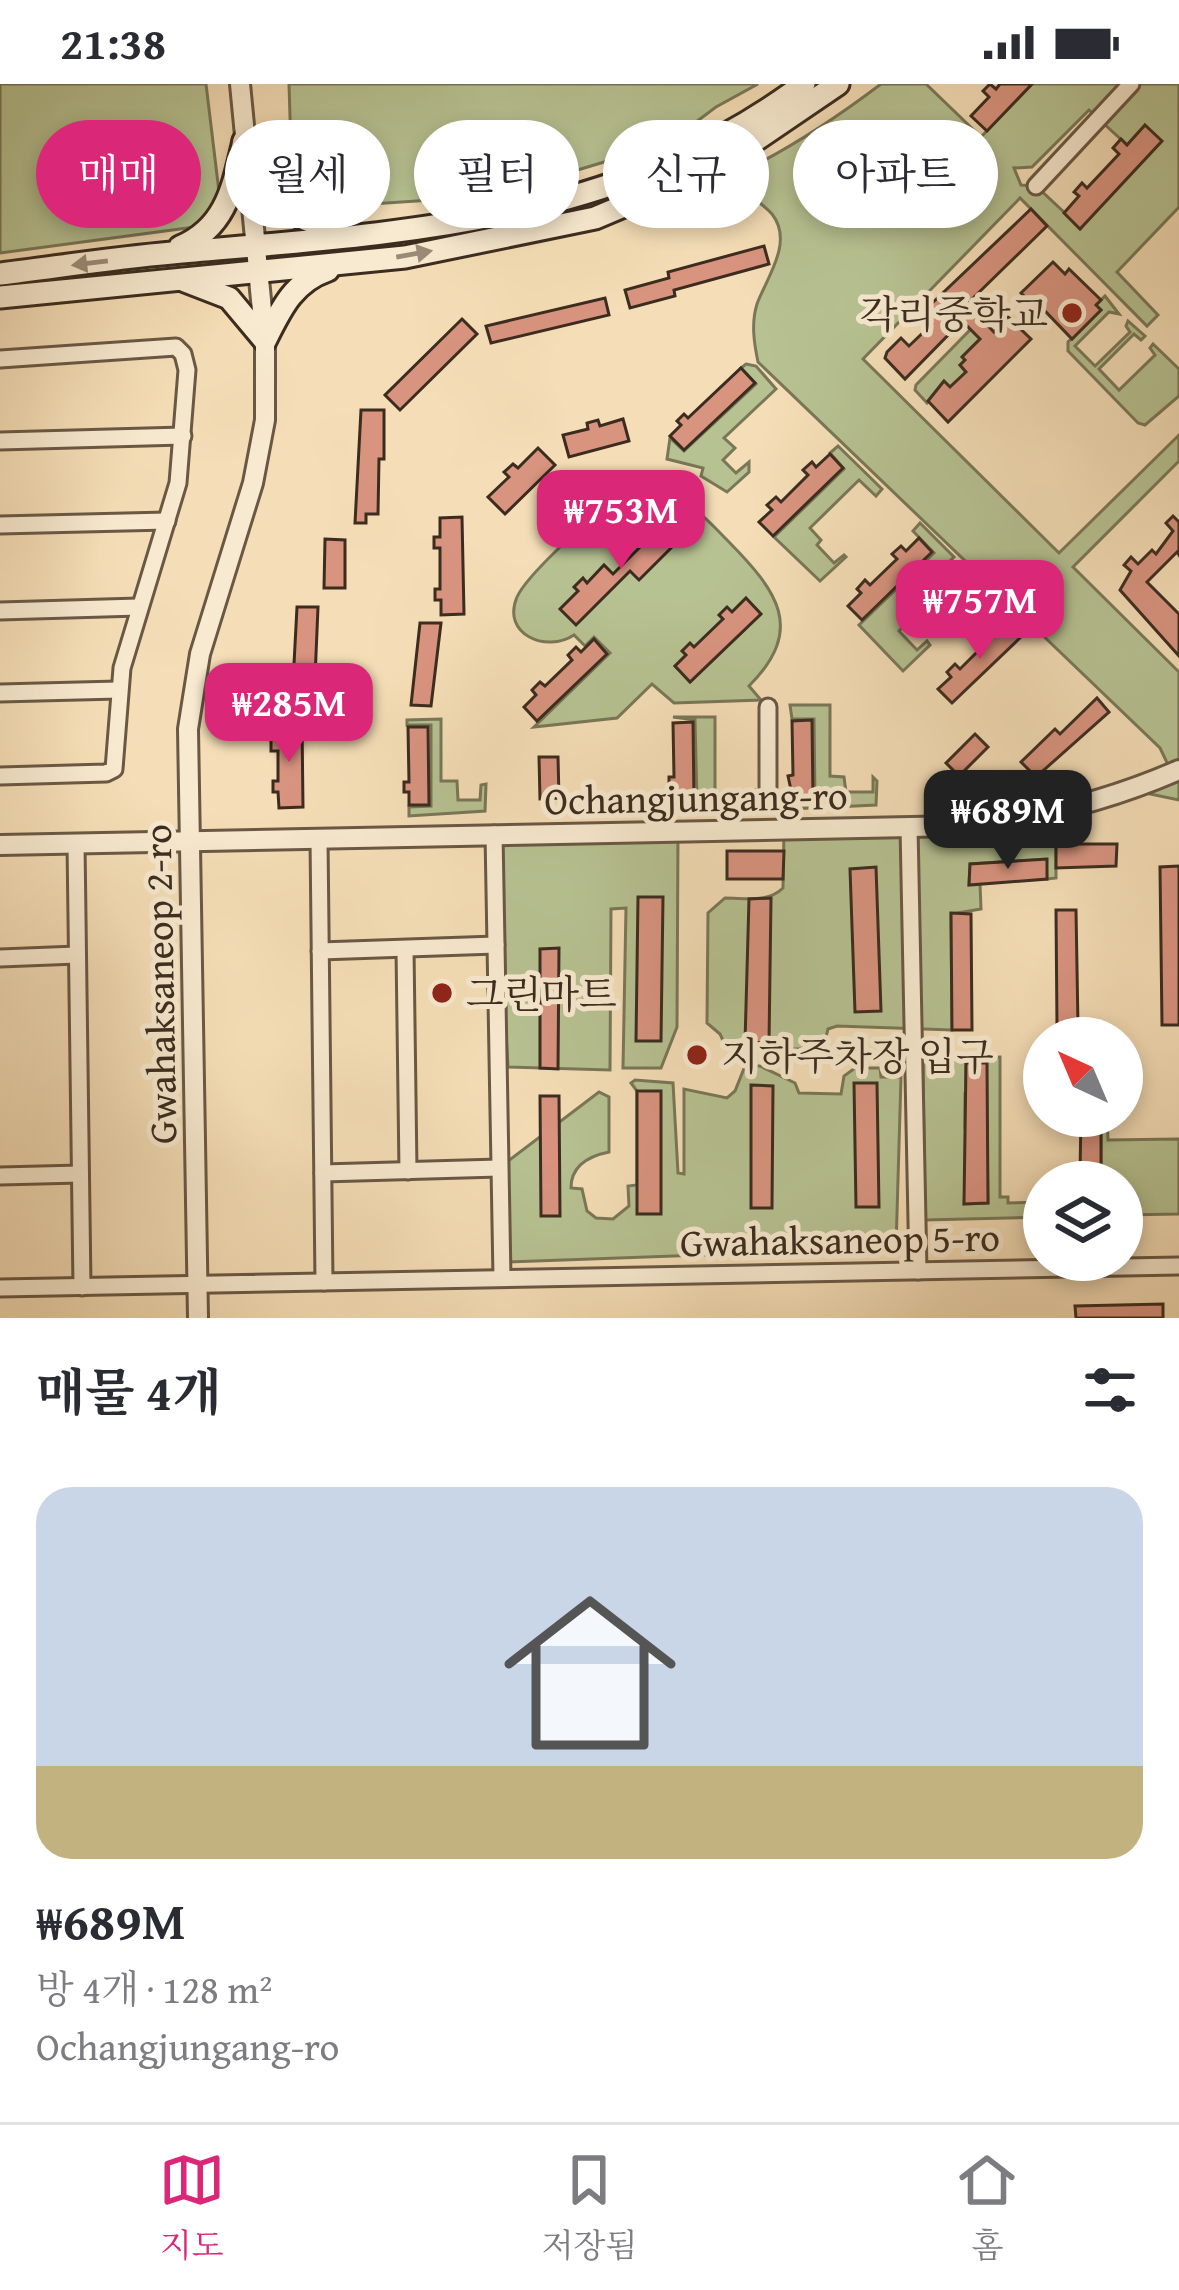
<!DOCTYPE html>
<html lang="ko">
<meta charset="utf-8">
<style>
body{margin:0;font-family:"Gentium Book Plus","Noto Serif KR",serif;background:#f7f7f7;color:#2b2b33;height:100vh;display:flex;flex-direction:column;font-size:45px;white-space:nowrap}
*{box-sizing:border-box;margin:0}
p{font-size:39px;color:#7c7c81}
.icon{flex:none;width:66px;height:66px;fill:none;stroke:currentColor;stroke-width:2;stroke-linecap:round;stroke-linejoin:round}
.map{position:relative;height:1234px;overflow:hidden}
.side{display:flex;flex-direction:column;background:#fff;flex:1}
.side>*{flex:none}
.hud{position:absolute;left:36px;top:36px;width:1107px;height:108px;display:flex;gap:24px}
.needle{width:78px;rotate:316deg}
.buttons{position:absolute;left:1023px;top:933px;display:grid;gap:24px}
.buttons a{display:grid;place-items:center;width:120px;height:120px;border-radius:50%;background:#fff;box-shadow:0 6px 18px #0003;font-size:60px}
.price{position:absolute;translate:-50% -102px;padding:0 27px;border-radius:24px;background:#db2777;color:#fff;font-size:39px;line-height:78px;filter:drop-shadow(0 3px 6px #0008)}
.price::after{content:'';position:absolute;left:50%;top:72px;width:36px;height:27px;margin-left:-18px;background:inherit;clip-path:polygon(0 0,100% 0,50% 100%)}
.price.on{background:#222;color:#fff}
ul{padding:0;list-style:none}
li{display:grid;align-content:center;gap:24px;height:636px;padding:0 36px}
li+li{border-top:3px solid #e1e1e2}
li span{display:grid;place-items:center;height:372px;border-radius:36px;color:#555}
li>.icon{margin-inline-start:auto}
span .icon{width:216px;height:216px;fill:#fffc;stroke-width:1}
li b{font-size:51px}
h2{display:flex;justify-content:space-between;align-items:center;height:144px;padding:0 36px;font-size:51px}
.pill{padding:0 42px;border-radius:54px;background:#fff;box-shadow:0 6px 18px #0003;font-size:42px;line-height:108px}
.pill.on{background:#db2777;color:#fff}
.status{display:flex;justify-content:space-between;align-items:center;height:84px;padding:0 60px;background:#fff;direction:ltr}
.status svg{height:33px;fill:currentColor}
.menu{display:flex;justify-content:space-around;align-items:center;height:168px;border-top:3px solid #e1e1e2;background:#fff;font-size:33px;color:#7c7c81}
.menu a{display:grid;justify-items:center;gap:6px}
.menu .on{color:#db2777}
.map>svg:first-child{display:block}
.green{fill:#b7c292;stroke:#797758;stroke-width:3;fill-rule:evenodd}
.building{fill:#d99480;stroke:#3b2c1f;stroke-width:3}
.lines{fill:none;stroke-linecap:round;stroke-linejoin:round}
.minor-casing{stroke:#6a5845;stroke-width:21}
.tertiary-casing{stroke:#6a5845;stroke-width:24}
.secondary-casing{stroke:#3b2c1f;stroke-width:27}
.minor{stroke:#f8ead0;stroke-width:15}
.tertiary{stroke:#f8ead0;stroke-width:18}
.secondary{stroke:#f8ead0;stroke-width:21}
.oneway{fill:#9a8b78}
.poi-dot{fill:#8f2418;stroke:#f8ead0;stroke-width:4.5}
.labels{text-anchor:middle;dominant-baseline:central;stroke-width:10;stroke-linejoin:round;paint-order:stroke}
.poi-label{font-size:39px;fill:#3b2c1f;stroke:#f8ead0;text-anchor:start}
.street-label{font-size:39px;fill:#3b2c1f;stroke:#f8ead0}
</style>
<div class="status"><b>21:38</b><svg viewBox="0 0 49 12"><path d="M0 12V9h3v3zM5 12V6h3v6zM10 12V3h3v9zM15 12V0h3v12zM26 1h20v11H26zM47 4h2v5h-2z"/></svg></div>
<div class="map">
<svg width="1179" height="1234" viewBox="0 0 1179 1234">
<rect width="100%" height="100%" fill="#f5deb7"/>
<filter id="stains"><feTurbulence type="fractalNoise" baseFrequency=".00167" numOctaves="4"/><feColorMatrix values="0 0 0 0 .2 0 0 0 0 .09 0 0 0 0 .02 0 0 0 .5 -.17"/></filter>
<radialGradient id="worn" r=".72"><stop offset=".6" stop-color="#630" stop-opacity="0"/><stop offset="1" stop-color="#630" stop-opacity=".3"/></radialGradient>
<g class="green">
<polygon points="0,0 206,0 220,116 202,142 0,169"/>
<polygon points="289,0 758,0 716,23 684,47 614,75 528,101 462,114 311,124 292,97"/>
<path d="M881,0H926L981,53L1032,0H1179V123L1117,188L1158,231L1147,242L1020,114L863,275L1059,469L1179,351V377L1073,483L1179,588V716L1131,706L1172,689L1160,664L758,278C754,259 751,239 757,220C767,193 794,158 772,130C760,116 739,106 724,96C781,71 832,37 881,0ZM1089,26L1127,61L1145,42L1081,144L1036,102L1021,101L1014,84L1032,83Z"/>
<polygon points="1105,212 1119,230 1109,228 1075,262 1095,282 1130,248 1126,242 1128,237 1145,252 1141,256 1134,250 1099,285 1119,306 1155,271 1150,264 1153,260 1179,285 1179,312 1145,341 1138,339 1068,267 1068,258 1101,226 1096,221"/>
<polygon points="971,245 980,255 963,272 965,276 960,281 966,288 950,303 943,298 927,319 915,306 916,301"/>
<polygon points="746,280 756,282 776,305 724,354 735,364 723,376 736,389 749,378 749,388 727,408 701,392 703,384 667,375 670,354 684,367 756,300 741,284"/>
<polygon points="838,362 882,405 876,412 859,396 810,444 821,456 817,461 834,479 844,471 846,473 820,497 774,453 844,385 830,369"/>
<path d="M651,410C692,415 701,430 729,458C777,507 806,545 749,602L761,616L674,619L652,600L617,634L534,643L610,569L594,553L585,562L574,551C547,569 501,551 517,513C527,491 584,440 604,424L619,415ZM746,515L760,531L691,597L675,582Z"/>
<polygon points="920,439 954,473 899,527 908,537 899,547 917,566 927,557 930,561 903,587 859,541 934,469 913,447"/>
<polygon points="790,621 830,621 830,692 844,693 846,708 873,708 873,693 877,697 876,721 791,725 791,718 815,716 814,635 792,635"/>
<polygon points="673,633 715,633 715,708 725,709 725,718 749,717 750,707 754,706 753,724 674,727 674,719 697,717 695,636"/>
<polygon points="441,635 441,697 457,697 458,716 480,716 481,701 486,700 485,727 409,732 409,723 431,722 431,641 407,641 407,636"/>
<path d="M1051,736L1056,745V794L1047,795L1046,775L970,780L969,800H980L981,825L951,830L952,946L837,942L828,945L823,965H727L720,950L707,939L708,829L725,814C746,814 768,819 783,804L784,745Z"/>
<polygon points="678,747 677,943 661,984 623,984 626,824 611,825 610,986 508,983 494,750"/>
<path d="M1000,973V1113H1008V1119L1044,1118V1133L925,1136L923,975ZM986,979L988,1119L964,1120L969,1046L965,1044V1009L971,999L966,998V980Z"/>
<path d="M745,982H760L795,999L799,1009L841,1010L844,992L855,984H880L881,993H901L896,1164L508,1178L499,1084L599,1008L609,1013V1068C589,1072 571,1082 571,1104L582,1105L587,1127L596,1134L613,1135L629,1122L628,1102L637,1101V1007L631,999L635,996L673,999L678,1089L684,1090V1005L727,1014L735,1007Z"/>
<polygon points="1101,1032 1107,1032 1108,1056 1179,1055 1179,1130 1122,1131 1122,1098 1101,1098"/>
</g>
<g class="building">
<polygon points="990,0 996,5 1000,0 1032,0 987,47 971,32 989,13 983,7"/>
<polygon points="1145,41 1162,57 1080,145 1064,129 1079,112 1074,108 1082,99 1087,104 1119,70 1113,64 1121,55 1127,61"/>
<polygon points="1031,125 1047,142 967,220 994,248 1008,233 1031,255 948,338 928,317 944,297 950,303 966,288 960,281 965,276 962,273 980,255 962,237 905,295 885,274 887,268 901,254 909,262 932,240 924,232 927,224"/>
<polygon points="764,162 769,180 674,206 675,212 630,224 625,206 669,194 668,188"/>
<polygon points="1053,178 1065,190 1069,185 1101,216 1096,221 1101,226 1072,255 1044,226 1037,233 1025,221 1029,217 1021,209"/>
<polygon points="605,214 609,231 491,259 486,242"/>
<polygon points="462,235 477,250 400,326 385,311"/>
<polygon points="741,284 755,299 684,366 670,352 681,341 677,337 684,330 688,334"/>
<polygon points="361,326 384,326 384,375 379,375 378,430 366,430 366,439 355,439"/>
<polygon points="623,335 629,357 569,373 563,351 588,345 587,339 598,336 600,342"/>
<polygon points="538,364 555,381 505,430 488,413 509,393 504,388 513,380 518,384"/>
<polygon points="830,370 843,384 773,452 759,438 772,426 767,421 776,413 781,418 808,391 803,386 812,378 816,383"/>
<polygon points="1173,432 1179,438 1179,471 1177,468 1147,498 1179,530 1179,572 1120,506 1131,487 1124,481 1131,473 1138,480 1152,466 1156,470 1173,447 1166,439"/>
<polygon points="462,433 464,530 441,531 441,516 435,516 435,505 440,505 440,464 434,464 434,453 440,453 440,434"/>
<polygon points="667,436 683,452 639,496 630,487 576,541 560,525 578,507 574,503 583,494 587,499 604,481 613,490 641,462 637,458 646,449 650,453"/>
<polygon points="919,454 932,468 862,536 848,522 861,509 857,505 865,496 870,501 897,475 892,470 901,462 906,467"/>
<polygon points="325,455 345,456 345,504 324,504"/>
<polygon points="746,514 761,530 690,598 675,582 686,571 682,567 690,559 694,563 723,535 719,531 727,523 732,528"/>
<polygon points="297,523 318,523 314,618 292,618"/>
<polygon points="1009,538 1022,552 952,619 938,605 951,593 947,588 955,580 960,585 987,558 982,554 991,545 995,550"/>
<polygon points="420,539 441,539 431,622 411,621"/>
<polygon points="594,555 607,570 537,637 524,623 536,611 532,606 540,598 545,602 572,576 568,571 576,563 581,568"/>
<polygon points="1097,614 1109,628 1036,693 1021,678 1055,645 1060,650"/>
<polygon points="812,636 813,715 793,715 788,692 793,691 792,637"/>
<polygon points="693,638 694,717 674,717 674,704 669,704 669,693 674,693 673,639"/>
<polygon points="278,639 302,639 303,723 279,724 278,708 273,708 273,697 278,697 278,667 271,667 271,655 278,654"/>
<polygon points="408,643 428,643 429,721 409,721 409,708 404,708 404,698 409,698"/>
<polygon points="975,650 988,663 959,692 946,679"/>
<polygon points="539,673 558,673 559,714 540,715"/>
<polygon points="1056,760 1117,760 1116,782 1056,784"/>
<polygon points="727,767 784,767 783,795 727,795"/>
<polygon points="1047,775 1047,795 969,801 970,780"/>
<polygon points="1179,782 1179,941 1162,941 1160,783"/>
<polygon points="876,783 881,927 855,928 850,785"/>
<polygon points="638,813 663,813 661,957 636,957"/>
<polygon points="771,814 769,959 745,958 749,815"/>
<polygon points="1056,826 1076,826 1078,942 1057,942"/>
<polygon points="951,829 971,830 972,946 952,946"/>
<polygon points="559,864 558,985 540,984 540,865"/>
<polygon points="966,979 987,979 988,1119 964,1120"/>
<polygon points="854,999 877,999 879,1123 856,1123"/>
<polygon points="751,1001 773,1002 772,1124 751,1124"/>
<rect x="637" y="1007" width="24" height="123"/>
<polygon points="540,1012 559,1012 560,1132 541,1132"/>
<polygon points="1081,1032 1101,1032 1101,1098 1084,1098 1084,1090 1080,1090"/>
<polygon points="1163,1220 1163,1234 1076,1234 1075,1222"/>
</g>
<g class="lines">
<g class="minor-casing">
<g id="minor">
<polyline points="1036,102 1131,0"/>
<polyline points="0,275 176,263 183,270 187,286 178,399 122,584 114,685 106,689 0,692"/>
<polyline points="0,357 183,352"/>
<polyline points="0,441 167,437"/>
<polyline points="0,527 139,523"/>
<polyline points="0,609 118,606"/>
<polyline points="768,623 768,703"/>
<polyline points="909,743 918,1187"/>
<polyline points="494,750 502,1194"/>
<polyline points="319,756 324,1198"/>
<polyline points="76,760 82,1203"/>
<polyline points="405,865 408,1087"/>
<polyline points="320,867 496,861"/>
<polyline points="0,874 77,871"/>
<polyline points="323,1089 499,1084"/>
<polyline points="0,1092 80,1090"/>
<polyline points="0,1204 1179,1182"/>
</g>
</g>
<g class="tertiary-casing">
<g id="tertiary">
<path d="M0,761L960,742C1037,735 1108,717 1179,686"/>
<polyline points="198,1234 188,645 200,570 253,399 265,336 265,257 240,0"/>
</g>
</g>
<g class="secondary-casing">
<g id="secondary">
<path d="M244,57C271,106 278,136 338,144"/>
<path d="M180,163C227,143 233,102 244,57"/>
<path d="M0,190C57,183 114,174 172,169C396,149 616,141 804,0"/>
<path d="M185,197L229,214L265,257C281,225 293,198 328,186"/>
<polyline points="0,213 405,173 595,134 716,83 838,0"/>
</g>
</g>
<use href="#minor" class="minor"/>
<use href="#tertiary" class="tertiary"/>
<use href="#secondary" class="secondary"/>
</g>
<defs><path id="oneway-solid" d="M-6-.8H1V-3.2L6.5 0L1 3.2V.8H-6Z" transform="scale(3)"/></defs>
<g class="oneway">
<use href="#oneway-solid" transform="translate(414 170) rotate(-10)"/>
<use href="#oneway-solid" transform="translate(90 179) rotate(173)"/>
</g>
<g class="poi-dot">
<circle cx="1072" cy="229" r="12"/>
<circle cx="442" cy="909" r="12"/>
<circle cx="697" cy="971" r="12"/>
</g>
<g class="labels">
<g class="poi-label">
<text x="1048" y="229" text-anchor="end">각리중학교</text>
<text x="466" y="909">그린마트</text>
<text x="721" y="971">지하주차장 입구</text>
</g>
<g class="street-label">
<text transform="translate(696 713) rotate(-1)">Ochangjungang-ro</text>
<text transform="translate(159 900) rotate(-91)">Gwahaksaneop 2-ro</text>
<text transform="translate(840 1155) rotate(-1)">Gwahaksaneop 5-ro</text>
</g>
</g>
<rect width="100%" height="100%" filter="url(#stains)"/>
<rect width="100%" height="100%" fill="url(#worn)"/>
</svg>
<div class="buttons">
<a><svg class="needle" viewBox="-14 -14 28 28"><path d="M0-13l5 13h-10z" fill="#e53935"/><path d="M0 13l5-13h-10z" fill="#7c7c81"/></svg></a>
<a><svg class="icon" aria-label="layers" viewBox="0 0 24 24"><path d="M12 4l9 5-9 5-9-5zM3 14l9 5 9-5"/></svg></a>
</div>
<b class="price" style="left:621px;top:488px">₩753M</b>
<b class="price" style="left:980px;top:578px">₩757M</b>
<b class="price" style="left:289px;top:681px">₩285M</b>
<b class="price on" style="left:1008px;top:788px">₩689M</b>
<div class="hud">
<a class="pill on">매매</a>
<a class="pill">월세</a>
<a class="pill">필터</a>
<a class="pill">신규</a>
<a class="pill">아파트</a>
</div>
</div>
<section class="side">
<h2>매물 4개<svg class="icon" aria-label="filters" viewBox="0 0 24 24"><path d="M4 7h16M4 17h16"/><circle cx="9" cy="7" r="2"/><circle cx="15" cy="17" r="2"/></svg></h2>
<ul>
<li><span style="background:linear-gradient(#c9d6e8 75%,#c2b280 0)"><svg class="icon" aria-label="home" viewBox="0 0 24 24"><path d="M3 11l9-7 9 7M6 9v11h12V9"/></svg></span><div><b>₩689M</b><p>방 4개 · 128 m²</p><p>Ochangjungang-ro</p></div></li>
</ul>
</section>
<nav class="menu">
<a class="on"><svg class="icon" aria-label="map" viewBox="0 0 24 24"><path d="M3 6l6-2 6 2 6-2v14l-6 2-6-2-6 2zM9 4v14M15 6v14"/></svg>지도</a>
<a><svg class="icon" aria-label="saved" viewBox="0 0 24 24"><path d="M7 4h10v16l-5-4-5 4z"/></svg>저장됨</a>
<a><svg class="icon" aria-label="home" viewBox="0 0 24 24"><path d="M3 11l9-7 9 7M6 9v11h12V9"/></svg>홈</a>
</nav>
